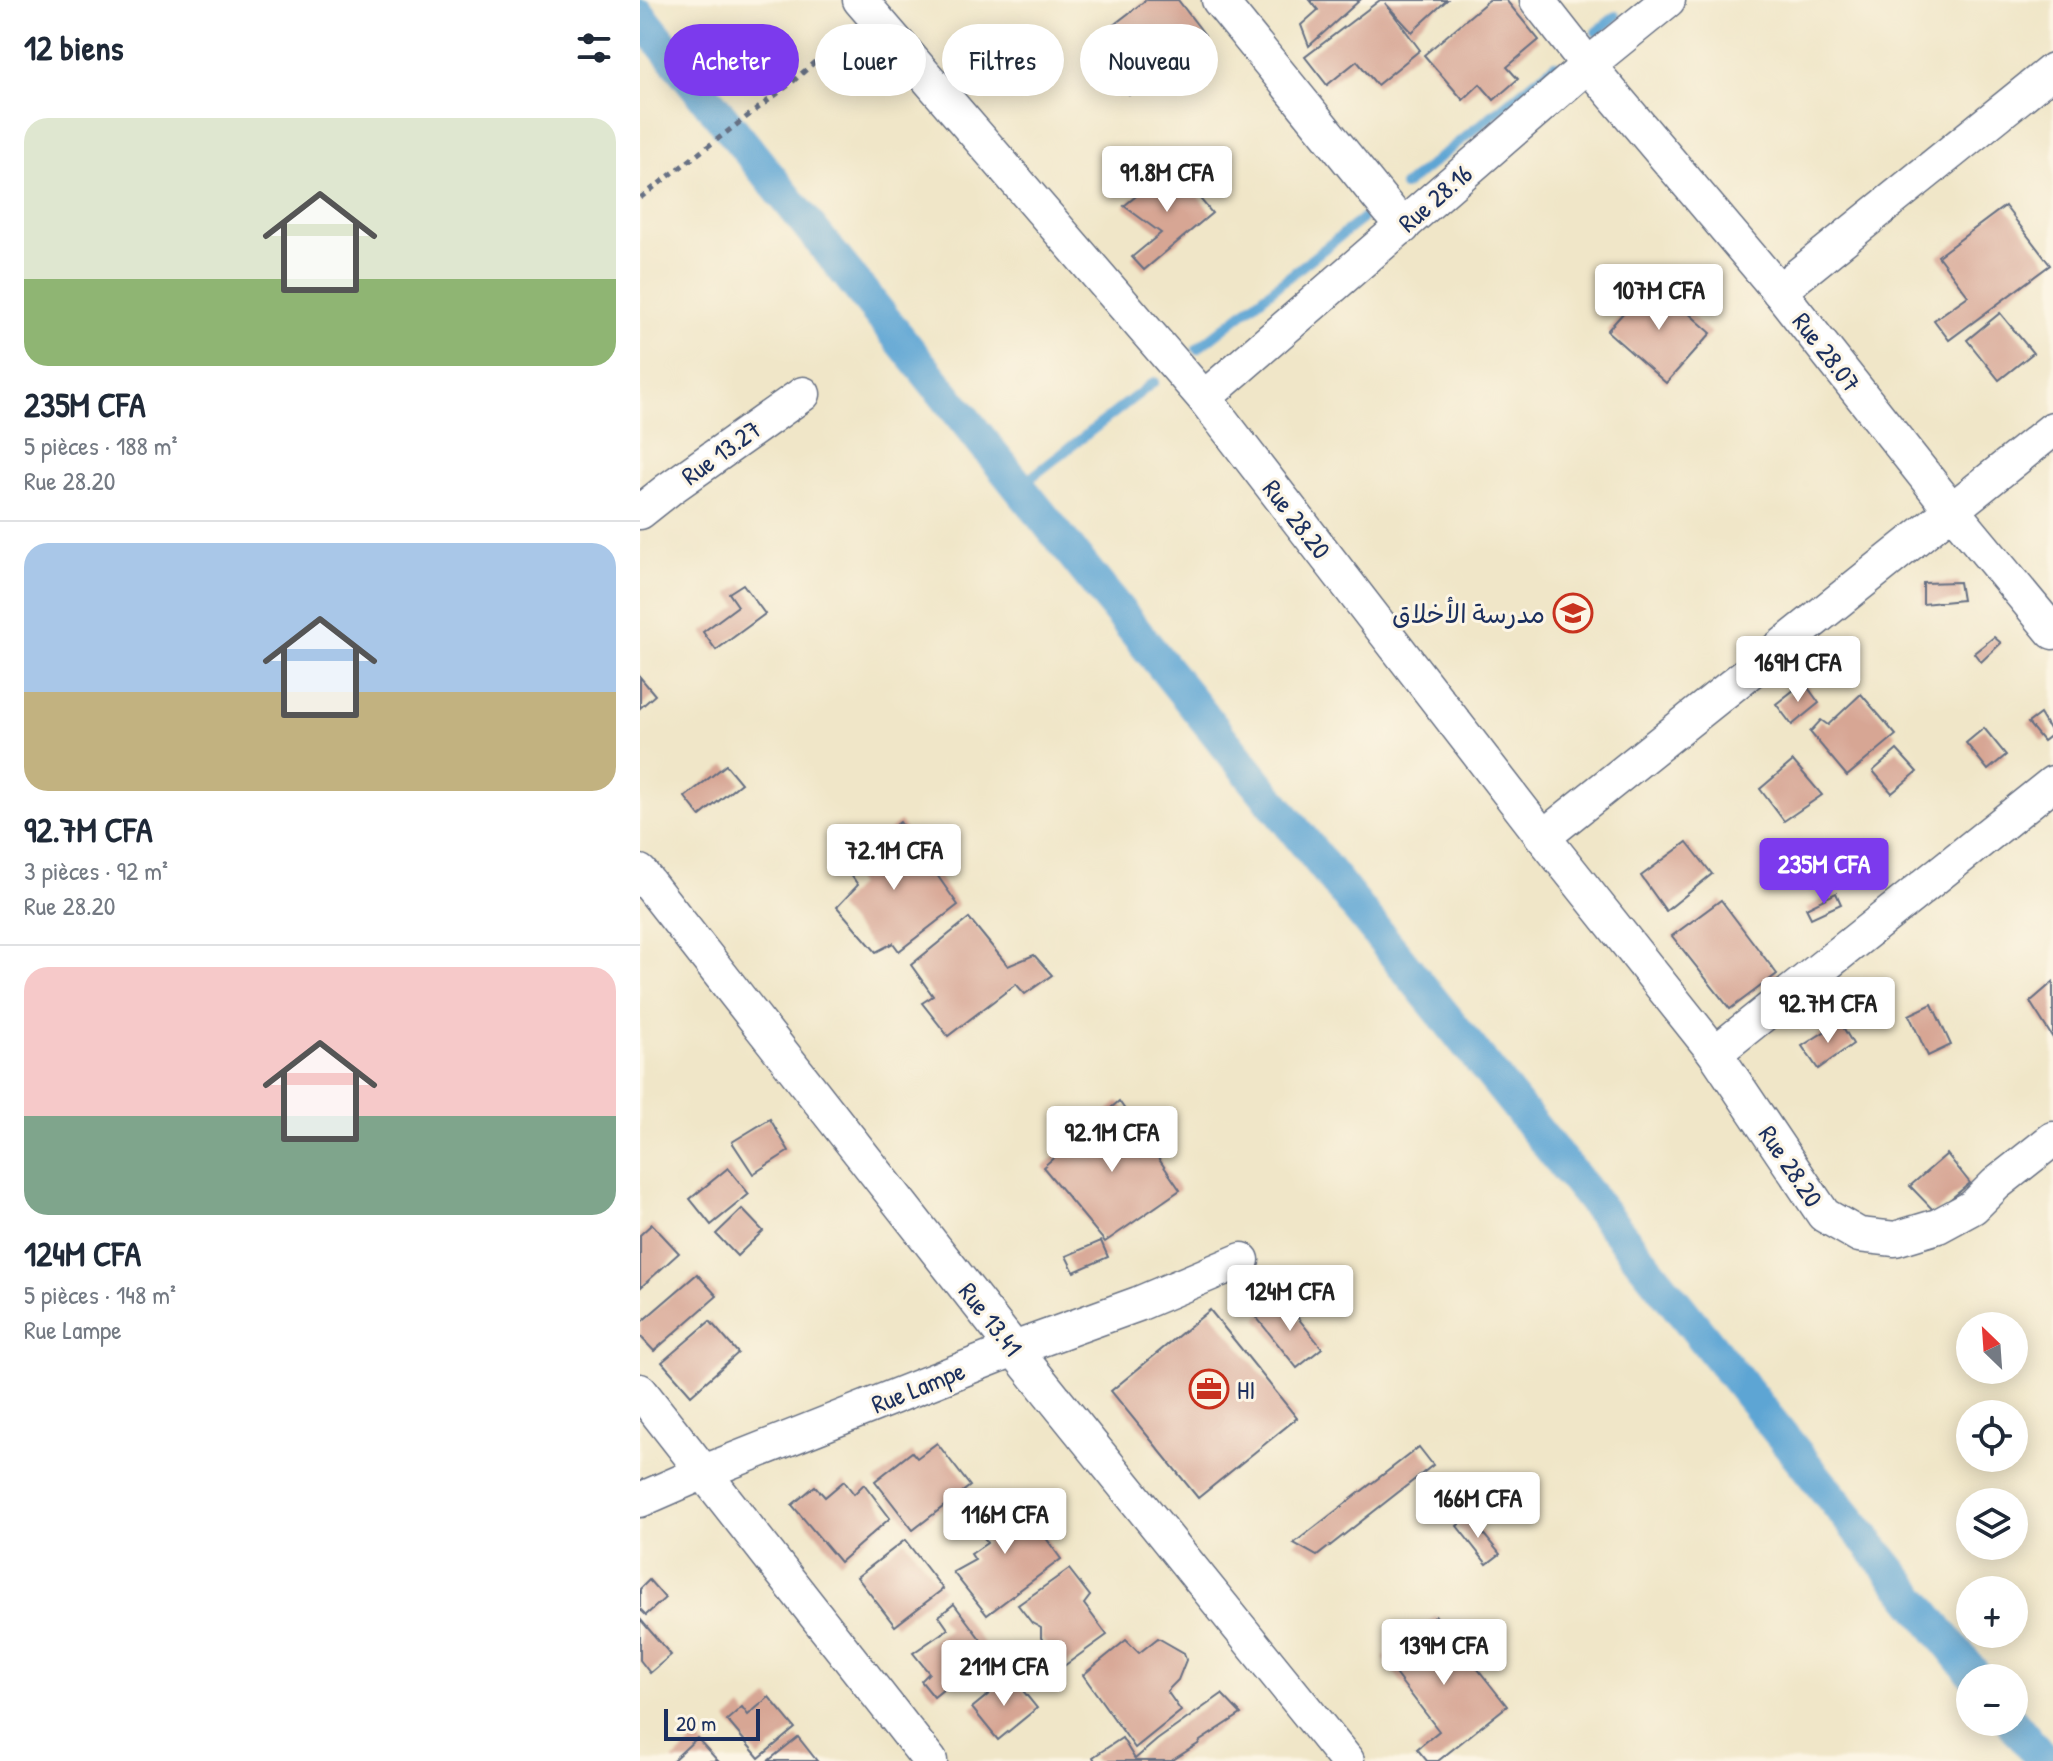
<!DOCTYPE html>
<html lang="fr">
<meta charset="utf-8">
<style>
body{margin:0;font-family:"Patrick Hand","Playpen Sans Arabic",sans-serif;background:#f2f2f3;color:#1f2937;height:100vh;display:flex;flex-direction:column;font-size:30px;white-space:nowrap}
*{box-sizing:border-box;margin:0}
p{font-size:26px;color:#747a83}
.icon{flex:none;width:44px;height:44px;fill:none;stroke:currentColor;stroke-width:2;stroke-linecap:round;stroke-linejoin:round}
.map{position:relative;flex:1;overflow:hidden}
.side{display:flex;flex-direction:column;background:#fff;width:640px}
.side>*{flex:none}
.hud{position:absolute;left:24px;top:24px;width:760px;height:72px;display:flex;gap:16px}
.needle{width:52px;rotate:335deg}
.fabs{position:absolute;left:1316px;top:1312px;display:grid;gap:16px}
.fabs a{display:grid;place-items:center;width:72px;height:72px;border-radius:50%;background:#fff;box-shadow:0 4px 20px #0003;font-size:40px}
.scale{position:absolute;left:24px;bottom:20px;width:96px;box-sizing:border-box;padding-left:8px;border:4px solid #1b2f5e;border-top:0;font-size:22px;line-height:28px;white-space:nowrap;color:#1b2f5e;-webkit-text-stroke:6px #fcf5e5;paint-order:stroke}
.price{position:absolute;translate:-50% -68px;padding:0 18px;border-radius:8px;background:#fff;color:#222;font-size:26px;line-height:52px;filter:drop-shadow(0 2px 4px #0008)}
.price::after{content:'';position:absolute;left:50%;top:48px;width:24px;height:18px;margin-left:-12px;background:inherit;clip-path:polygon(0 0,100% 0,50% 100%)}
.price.selected{background:#7c3aed;color:#fff}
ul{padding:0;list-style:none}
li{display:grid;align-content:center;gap:16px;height:424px;padding:0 24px}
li+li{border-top:2px solid #e0e1e3}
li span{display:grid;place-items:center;height:248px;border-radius:24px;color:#555}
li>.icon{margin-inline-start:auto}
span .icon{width:144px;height:144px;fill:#fffc;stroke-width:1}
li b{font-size:34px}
h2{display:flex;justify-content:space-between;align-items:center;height:96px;padding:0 24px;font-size:34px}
.tag{padding:0 28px;border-radius:36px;background:#fff;box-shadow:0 4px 20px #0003;font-size:28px;line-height:72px}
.tag.selected{background:#7c3aed;color:#fff}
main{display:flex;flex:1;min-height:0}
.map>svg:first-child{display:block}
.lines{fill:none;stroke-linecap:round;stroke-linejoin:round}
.stream{stroke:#5da5d4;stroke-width:10}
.canal{stroke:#5da5d4;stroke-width:34}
.building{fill:#d7a694}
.street-casing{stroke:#666f83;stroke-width:37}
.path{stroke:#666f83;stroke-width:5;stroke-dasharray:6 6;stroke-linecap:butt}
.street{stroke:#fff;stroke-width:34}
.labels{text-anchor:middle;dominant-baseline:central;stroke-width:6;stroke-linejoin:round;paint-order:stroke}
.street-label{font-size:26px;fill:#1b2f5e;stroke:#fcf5e5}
.poi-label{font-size:26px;fill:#1b2f5e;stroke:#fcf5e5;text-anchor:end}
</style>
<main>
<section class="side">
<h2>12 biens<svg class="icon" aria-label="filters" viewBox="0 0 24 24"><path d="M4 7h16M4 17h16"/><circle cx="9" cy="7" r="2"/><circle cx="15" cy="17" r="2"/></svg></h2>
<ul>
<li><span style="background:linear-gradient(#dfe7d0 65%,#8fb573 0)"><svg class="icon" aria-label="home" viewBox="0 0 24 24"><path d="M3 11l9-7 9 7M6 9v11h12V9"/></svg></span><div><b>235M CFA</b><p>5 pièces · 188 m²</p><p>Rue 28.20</p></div></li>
<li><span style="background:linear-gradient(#a9c7e8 60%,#c2b280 0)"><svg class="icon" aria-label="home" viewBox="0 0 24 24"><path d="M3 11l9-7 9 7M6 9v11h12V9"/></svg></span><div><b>92.7M CFA</b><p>3 pièces · 92 m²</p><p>Rue 28.20</p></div></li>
<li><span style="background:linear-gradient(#f6c9c9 60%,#7fa58c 0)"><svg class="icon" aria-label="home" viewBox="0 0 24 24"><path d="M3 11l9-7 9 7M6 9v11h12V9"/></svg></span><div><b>124M CFA</b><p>5 pièces · 148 m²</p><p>Rue Lampe</p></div></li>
</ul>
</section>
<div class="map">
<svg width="1413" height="1761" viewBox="0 0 1413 1761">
<rect width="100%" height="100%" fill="#fcf5e5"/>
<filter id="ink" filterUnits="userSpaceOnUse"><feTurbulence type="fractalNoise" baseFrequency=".0125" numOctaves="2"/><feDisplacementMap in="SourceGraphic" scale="16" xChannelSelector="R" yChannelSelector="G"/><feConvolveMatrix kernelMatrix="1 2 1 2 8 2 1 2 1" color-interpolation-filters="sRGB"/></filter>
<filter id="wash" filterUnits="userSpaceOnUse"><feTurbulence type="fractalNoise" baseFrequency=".006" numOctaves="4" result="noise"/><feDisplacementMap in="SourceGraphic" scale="32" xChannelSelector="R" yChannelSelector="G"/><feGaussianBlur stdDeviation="1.8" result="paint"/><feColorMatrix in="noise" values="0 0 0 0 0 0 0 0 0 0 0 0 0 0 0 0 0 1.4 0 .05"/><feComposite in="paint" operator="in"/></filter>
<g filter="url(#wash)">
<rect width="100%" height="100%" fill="#f0e6c8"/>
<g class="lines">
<g class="stream">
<polyline points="956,32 976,16"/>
<polyline points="764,186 915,65"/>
<polyline points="557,349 722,219"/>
<polyline points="379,487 514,382"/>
</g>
<g class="canal">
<polyline points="0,16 1337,1678"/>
<polyline points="1372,1722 1404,1761"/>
</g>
</g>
<g id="blocks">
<g class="building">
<polygon points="506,0 538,0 565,35 489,94 450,43"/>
<polygon points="670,0 720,0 669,46 661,25 678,10"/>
<polygon points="740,0 807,0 772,32 745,3 780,50 737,85 717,61 687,85 665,57"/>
<polygon points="849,0 866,0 899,40 867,67 878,79 854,100 840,84 823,100 784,55"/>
<polygon points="533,166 572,213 504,270 492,257 521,233 484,206"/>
<polygon points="1365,206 1410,265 1309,340 1294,320 1328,296 1298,256"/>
<polygon points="1012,281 1071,333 1026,383 967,331"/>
<polygon points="1360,313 1393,353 1359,380 1327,340"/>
<polygon points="1319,582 1322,600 1283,604 1283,583"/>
<polygon points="103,584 125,614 76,650 63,632 98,606 89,593"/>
<polygon points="1354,637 1361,643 1341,662 1334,653"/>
<polygon points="0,677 15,695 0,708"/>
<polygon points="1164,682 1179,703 1152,725 1136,704"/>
<polygon points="1221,694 1256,735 1207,776 1170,732 1181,720 1188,725"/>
<polygon points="1400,714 1412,734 1403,741 1388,723"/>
<polygon points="1344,728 1366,755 1348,770 1326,743"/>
<polygon points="1257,750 1277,772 1252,793 1233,771"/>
<polygon points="1153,761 1182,795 1144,821 1120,789"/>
<polygon points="86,765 101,783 60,816 45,797"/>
<polygon points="260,822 318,905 259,951 253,943 236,952 197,907 218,885 204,865"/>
<polygon points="1047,842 1072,874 1026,911 1001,876"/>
<polygon points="1196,893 1201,904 1171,918 1166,908"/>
<polygon points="1081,900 1137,974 1090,1009 1032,936"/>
<polygon points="329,918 368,966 394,955 412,975 385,994 376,984 308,1036 282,1003 293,996 271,965"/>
<polygon points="1413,982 1413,1038 1390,1002"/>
<polygon points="1292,1004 1311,1045 1288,1056 1269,1015"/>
<polygon points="1200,1022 1213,1044 1178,1069 1162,1046"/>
<polygon points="479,1101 540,1190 465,1242 403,1167"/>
<polygon points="130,1119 149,1151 113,1174 92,1142"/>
<polygon points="1307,1154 1330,1183 1295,1212 1270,1186"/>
<polygon points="88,1168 109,1194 71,1225 50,1199"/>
<polygon points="102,1209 123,1231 97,1256 76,1234"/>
<polygon points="12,1224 39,1253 0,1288 0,1235"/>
<polygon points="461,1241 468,1257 434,1272 426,1256"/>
<polygon points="57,1274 77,1296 14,1351 0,1336 0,1323"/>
<polygon points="642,1298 682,1348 657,1368 617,1318"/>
<polygon points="570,1310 657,1418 558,1498 471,1391"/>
<polygon points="70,1321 98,1353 51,1395 22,1362"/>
<polygon points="297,1443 330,1486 273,1530 235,1481 272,1452 277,1458"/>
<polygon points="779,1447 793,1465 677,1556 654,1543"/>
<polygon points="204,1481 214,1494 224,1484 250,1518 200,1562 152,1505 175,1486 185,1497"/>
<polygon points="352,1496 374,1522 388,1513 421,1559 347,1615 313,1572 335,1560 331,1554 347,1543 329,1511"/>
<polygon points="829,1516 860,1554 847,1564 817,1526"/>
<polygon points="265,1540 303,1589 255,1626 217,1577"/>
<polygon points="429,1569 450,1596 444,1604 467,1635 424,1666 401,1638 401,1628 392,1623 378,1605"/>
<polygon points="9,1580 25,1598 6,1615 0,1609 0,1589"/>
<polygon points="314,1604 350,1652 294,1697 281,1681 289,1673 273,1653 308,1629 299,1616"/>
<polygon points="796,1616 867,1706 798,1761 787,1761 777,1749 799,1731 743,1658"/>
<polygon points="0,1619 31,1655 10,1673 0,1660"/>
<polygon points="518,1638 544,1653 546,1660 538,1680 527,1691 541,1711 495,1748 443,1675 486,1640 499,1653"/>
<polygon points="371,1676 397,1708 358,1740 332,1708"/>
<polygon points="582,1694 601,1714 560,1741 558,1744 533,1760 534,1761 455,1761 453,1757 482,1738 495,1759 517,1740"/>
<polygon points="129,1697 155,1728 119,1758 87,1720 102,1707 108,1715"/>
<polygon points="158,1737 177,1761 128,1761"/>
<polygon points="57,1738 78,1761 32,1761"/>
</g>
</g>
</g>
<g filter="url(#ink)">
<use href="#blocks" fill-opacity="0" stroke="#666f83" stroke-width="2"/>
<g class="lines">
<g class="street-casing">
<g id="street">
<polyline points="220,0 564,398 903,837 1075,1053 1184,1215 1219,1235 1255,1239 1298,1226 1333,1207 1356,1184 1413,1139"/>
<polyline points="579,0 763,227"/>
<polyline points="897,0 948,65 1139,291 1311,509 1413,632"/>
<polyline points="1139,291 1413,70"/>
<polyline points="564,398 948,65 1028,0"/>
<polyline points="0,512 29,489 163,394"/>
<polyline points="903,837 1413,429"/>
<polyline points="0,872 374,1349 707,1761"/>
<polyline points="1075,1053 1413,783"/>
<polyline points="0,1391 290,1761"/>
<polyline points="0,1500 64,1472 374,1349 498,1304 602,1260"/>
</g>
</g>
<polyline class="path" points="0,198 150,84 206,34"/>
<use href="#street" class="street"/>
</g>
</g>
<defs>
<g id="school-ring" transform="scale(2)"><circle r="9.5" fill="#fcf5e5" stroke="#c8321e" stroke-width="1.5"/><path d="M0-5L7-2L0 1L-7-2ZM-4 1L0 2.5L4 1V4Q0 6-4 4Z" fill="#c8321e"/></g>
<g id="office-ring" transform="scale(2)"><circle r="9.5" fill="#fcf5e5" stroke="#c8321e" stroke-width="1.5"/><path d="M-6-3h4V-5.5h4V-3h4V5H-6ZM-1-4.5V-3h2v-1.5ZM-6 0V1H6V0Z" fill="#c8321e"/></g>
</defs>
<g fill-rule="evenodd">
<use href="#school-ring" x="933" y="613"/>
<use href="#office-ring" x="569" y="1389"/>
</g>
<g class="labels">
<g class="street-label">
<text transform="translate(795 198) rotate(-41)">Rue 28.16</text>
<text transform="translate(1187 352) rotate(52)">Rue 28.07</text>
<text transform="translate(81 452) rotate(-36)">Rue 13.27</text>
<text transform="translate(657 519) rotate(52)">Rue 28.20</text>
<text transform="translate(1151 1166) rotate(56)">Rue 28.20</text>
<text transform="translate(351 1319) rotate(52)">Rue 13.41</text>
<text transform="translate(278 1387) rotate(-22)">Rue Lampe</text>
</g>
<g class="poi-label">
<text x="905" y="613">مدرسة الأخلاق</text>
<text x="597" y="1389" text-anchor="start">HI</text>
</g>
</g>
</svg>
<div class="fabs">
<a><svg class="needle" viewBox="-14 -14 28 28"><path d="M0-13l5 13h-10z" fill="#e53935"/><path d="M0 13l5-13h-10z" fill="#747a83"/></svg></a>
<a><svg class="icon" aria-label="locate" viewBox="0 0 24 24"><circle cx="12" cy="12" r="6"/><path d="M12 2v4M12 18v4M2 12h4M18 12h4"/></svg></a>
<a><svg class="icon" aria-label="layers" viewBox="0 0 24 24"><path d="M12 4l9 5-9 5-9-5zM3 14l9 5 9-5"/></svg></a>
<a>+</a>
<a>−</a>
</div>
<div class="scale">20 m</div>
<b class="price" style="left:527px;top:214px">91.8M CFA</b>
<b class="price" style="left:1019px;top:332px">107M CFA</b>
<b class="price" style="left:1158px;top:704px">169M CFA</b>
<b class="price" style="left:254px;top:892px">72.1M CFA</b>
<b class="price selected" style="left:1184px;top:906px">235M CFA</b>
<b class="price" style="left:1188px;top:1045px">92.7M CFA</b>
<b class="price" style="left:472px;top:1174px">92.1M CFA</b>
<b class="price" style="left:650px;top:1333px">124M CFA</b>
<b class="price" style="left:838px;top:1540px">166M CFA</b>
<b class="price" style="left:365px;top:1556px">116M CFA</b>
<b class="price" style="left:804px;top:1687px">139M CFA</b>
<b class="price" style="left:364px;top:1708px">211M CFA</b>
<div class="hud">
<a class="tag selected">Acheter</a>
<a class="tag">Louer</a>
<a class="tag">Filtres</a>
<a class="tag">Nouveau</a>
</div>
</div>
</main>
